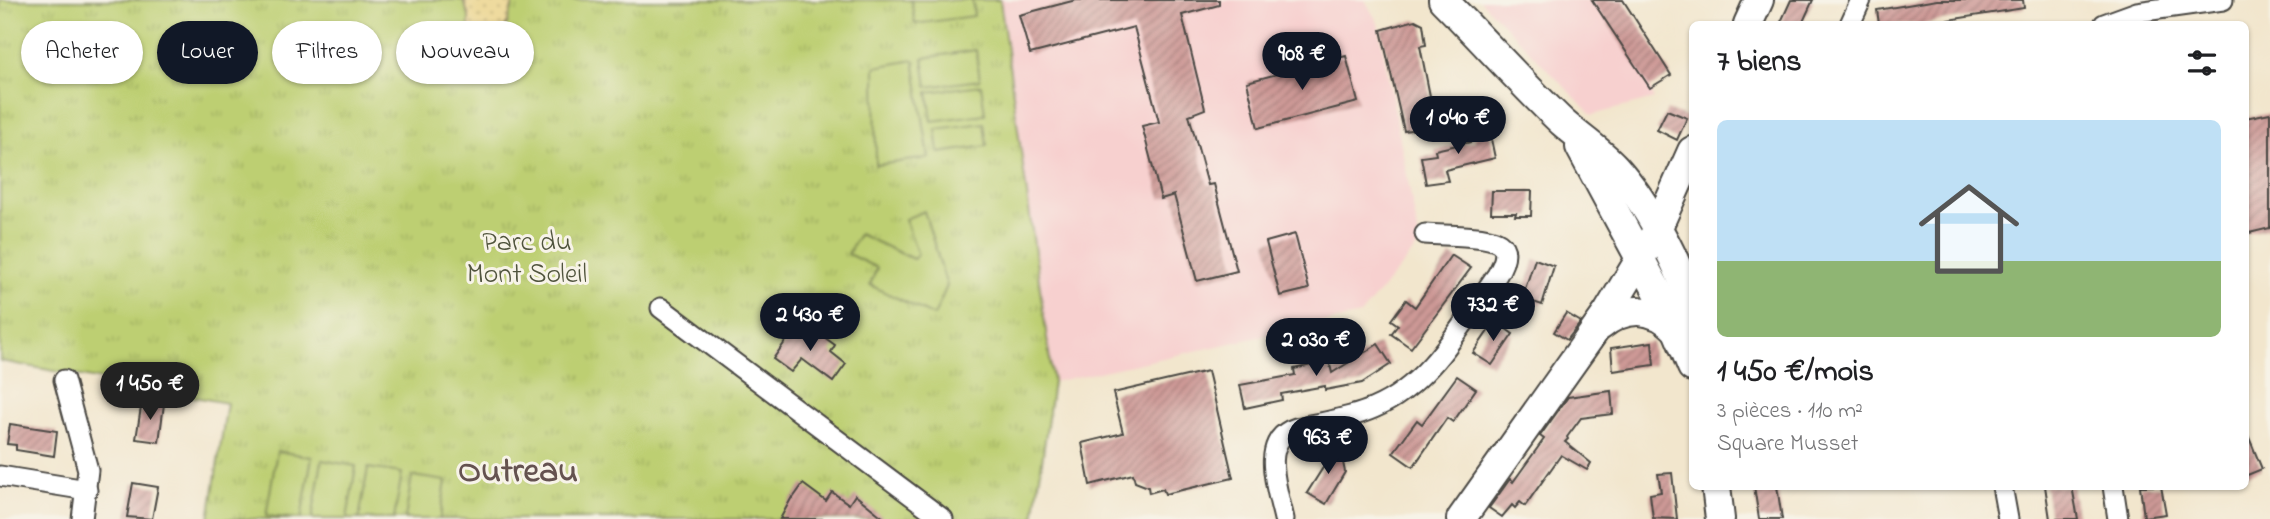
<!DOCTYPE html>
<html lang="fr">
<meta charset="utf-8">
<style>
body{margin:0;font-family:"Indie Flower",sans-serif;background:#f2f2f2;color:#202124;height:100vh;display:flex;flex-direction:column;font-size:26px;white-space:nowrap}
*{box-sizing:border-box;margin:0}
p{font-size:23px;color:#757577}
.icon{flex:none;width:38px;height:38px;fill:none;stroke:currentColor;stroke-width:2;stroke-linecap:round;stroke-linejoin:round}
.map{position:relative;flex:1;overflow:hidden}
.drawer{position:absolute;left:1689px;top:21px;width:560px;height:469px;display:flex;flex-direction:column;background:#fff;border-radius:10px;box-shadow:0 2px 5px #0004}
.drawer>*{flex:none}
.hud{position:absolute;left:21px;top:21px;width:665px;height:63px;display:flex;gap:14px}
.price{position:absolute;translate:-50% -60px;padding:0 16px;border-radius:24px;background:#111827;color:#fff;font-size:23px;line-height:46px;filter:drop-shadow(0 2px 4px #0008)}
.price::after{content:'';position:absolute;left:50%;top:42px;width:21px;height:16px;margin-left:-10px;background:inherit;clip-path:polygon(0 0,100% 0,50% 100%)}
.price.on{background:#222;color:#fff}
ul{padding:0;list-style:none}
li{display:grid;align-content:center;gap:14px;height:371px;padding:0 28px}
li+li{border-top:2px solid #e0e0e0}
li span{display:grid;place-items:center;height:217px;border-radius:10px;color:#555}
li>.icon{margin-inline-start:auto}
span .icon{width:126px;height:126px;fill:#fffc;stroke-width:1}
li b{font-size:30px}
h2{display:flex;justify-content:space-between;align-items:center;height:84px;padding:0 28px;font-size:30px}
.tag{padding:0 24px;border-radius:32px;background:#fff;box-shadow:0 2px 5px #0004;font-size:24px;line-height:63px}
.tag.on{background:#111827;color:#fff}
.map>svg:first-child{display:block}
.built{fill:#f7d0cf}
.grass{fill:url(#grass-tufts);stroke:#747d4e;stroke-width:2}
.sand{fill:url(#sand-dots);stroke:#8c8264;stroke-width:2}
.garden{fill:#bdcf72;stroke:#747d4e;stroke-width:2}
.building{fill:url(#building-hatch)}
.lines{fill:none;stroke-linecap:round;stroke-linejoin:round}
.street-casing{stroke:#494743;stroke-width:23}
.secondary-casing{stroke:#494743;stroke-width:32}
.street{stroke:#fff;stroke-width:19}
.secondary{stroke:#fff;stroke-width:28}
.labels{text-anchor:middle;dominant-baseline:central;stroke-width:6;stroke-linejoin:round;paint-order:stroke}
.park-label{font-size:28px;fill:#50543d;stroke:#f7f3e8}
.district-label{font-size:35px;font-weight:bold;fill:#645250;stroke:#f7f3e8}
</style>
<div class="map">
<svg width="2270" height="519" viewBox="0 0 2270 519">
<defs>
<pattern id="grass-tufts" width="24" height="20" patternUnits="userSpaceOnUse" patternTransform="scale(1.75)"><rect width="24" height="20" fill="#bdcf72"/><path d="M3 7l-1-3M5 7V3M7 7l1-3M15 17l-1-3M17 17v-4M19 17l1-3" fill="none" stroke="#a3b263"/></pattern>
<pattern id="sand-dots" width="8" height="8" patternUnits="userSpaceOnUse" patternTransform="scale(1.75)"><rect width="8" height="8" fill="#eeda9e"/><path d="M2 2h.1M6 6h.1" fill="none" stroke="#cb8" stroke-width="1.8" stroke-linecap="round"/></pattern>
<pattern id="building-hatch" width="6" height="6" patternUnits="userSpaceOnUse" patternTransform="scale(1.75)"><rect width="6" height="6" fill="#cd9996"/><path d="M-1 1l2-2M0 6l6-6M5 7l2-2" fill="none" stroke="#a77d7b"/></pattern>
</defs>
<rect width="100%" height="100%" fill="#f7f3e8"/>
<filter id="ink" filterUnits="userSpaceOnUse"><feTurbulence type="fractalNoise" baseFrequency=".0143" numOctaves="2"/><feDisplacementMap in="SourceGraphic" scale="14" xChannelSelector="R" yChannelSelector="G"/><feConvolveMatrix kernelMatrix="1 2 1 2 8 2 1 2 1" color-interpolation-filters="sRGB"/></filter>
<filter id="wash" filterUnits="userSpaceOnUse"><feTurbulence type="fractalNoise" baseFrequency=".00686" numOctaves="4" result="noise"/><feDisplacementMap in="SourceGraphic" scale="28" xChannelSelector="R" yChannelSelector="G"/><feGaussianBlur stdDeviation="1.57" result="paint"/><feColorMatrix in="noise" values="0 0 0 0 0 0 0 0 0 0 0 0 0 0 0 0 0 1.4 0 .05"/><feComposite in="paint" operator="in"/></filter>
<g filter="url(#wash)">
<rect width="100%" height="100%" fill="#f2e6cd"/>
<g class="built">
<polygon points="1000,0 1365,0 1378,23 1420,244 1360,315 1053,382"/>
<polygon points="1480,0 1624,0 1671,75 1650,88 1654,99 1592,115"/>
</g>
<polygon class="grass" points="0,0 1000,0 1053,382 1034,519 209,519 227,403 0,361"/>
<polygon class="sand" points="463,0 514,0 507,24 486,50 469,43 469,16"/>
<g class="garden">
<polygon points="911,0 972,0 974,16 915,24"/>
<polygon points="976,50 980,80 927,87 923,58"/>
<polygon points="914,60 929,158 876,165 875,67"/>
<polygon points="981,85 985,114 932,121 928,92"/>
<polygon points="984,123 987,146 939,153 936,129"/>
<polygon points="924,211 947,286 934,316 870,285 877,268 848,254 859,234 913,259 918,255 905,219"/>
<polygon points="277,451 312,457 301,519 266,516"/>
<polygon points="322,460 356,466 347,519 312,519"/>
<polygon points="368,468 402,473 394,519 359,519"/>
<polygon points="412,476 446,481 440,519 405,519"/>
</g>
<g id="blocks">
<g class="building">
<polygon points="1076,0 1219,0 1219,5 1182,15 1205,109 1189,115 1208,185 1214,184 1237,271 1197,281 1174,195 1161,199 1142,126 1159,122 1134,27 1030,54 1019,15"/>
<polygon points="1592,0 1623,0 1671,75 1650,88"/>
<polygon points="1791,0 1813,0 1802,24 1780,24"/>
<polygon points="1937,0 2023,0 2024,8 1923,24 1879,24 1877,10"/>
<polygon points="1415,20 1423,24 1426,45 1420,46 1436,126 1404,131 1381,30"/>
<polygon points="1346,56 1358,102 1258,128 1247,82"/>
<polygon points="1667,110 1687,118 1677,140 1657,130"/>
<polygon points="2270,113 2270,228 2245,234 2245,118"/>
<polygon points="1485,125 1489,130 1495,158 1445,170 1448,181 1426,184 1421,157 1436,155 1435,150 1475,141 1472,127"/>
<polygon points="1492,191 1532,191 1531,216 1515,216 1516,213 1491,213"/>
<polygon points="1295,234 1309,289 1280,296 1266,242"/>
<polygon points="1451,255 1471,268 1411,348 1391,334 1398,325 1391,320 1406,300 1415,307"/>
<polygon points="1535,259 1554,266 1542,305 1522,298"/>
<polygon points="1566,313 1581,322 1567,340 1554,332"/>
<polygon points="1495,321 1513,334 1492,365 1473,353"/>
<polygon points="803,327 807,330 810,327 835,345 831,352 846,364 833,382 802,359 791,372 773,359 793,331 798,335"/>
<polygon points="1652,342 1654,365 1613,371 1611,348"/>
<polygon points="1378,344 1391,364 1362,383 1325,390 1325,386 1281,394 1282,400 1245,408 1240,385 1295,375 1294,369 1329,361 1332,373"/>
<polygon points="1208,371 1233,478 1165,494 1163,489 1149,493 1148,487 1135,482 1133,474 1090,485 1082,443 1123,433 1113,393"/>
<polygon points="1457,376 1476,389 1453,422 1447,418 1413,467 1393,453 1417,420 1422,424"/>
<polygon points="1611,391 1613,414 1581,418 1567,437 1568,439 1565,442 1591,463 1587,470 1561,455 1525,506 1520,502 1515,508 1512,505 1502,517 1489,508 1510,479 1513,482 1544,439 1540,436 1568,397"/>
<polygon points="142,401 164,404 159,442 136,439"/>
<polygon points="10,424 57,431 54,456 16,450 16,445 7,444"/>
<polygon points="2245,428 2262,469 2245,476"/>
<polygon points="1330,448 1341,453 1345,472 1326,504 1307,493 1324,466 1323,457 1326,449"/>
<polygon points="1672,473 1677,519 1653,518 1650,494 1661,492 1658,474"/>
<polygon points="133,483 158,487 152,519 127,517"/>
<polygon points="803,484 826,501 832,492 849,504 855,495 885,519 780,519 792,497 793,498"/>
<polygon points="1754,486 1777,486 1782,519 1759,519"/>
<polygon points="2045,486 2072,486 2078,519 2050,519"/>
<polygon points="2140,486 2161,486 2166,514 2144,517"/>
</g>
</g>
</g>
<g filter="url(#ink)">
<use href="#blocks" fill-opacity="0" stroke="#494743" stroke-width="2"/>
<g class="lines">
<g class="street-casing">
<g id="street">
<polyline points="1850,24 1861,0"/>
<polyline points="2104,24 2137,12 2223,0"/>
<polyline points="661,308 943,519"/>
<polyline points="64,380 88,470 82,519"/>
<polyline points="0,476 87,490"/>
<polyline points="2002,486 2008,519"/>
<polyline points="2113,486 2118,519"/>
<path d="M1284,519C1278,491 1258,440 1296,428C1322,422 1349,419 1374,408C1431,384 1462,323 1497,275C1518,240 1493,238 1464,236C1451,235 1438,235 1425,234"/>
</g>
</g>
<g class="secondary-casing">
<g id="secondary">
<path d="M1443,0C1483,40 1521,83 1562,122C1579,137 1599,150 1615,167C1645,200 1683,268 1692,311"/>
<polyline points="1748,24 1759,0"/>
<polyline points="1580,147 1671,316 1692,367"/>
<path d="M1600,326C1626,305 1654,306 1677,330"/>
<polyline points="1716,486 1720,519"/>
<polyline points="1461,519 1608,312 1654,236 1692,151"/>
</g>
</g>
<use href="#street" class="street"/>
<use href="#secondary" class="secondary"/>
</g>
</g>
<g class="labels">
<g class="park-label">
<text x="527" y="243">Parc du<tspan x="527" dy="32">Mont Soleil</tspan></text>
</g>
<g class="district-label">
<text x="518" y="472">Outreau</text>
</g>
</g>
</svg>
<b class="price" style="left:1302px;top:92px">908 €</b>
<b class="price" style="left:1458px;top:156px">1 040 €</b>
<b class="price" style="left:1493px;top:343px">732 €</b>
<b class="price" style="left:810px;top:353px">2 430 €</b>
<b class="price" style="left:1316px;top:378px">2 030 €</b>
<b class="price on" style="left:150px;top:422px">1 450 €</b>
<b class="price" style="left:1328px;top:476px">963 €</b>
<div class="hud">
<a class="tag">Acheter</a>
<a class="tag on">Louer</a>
<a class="tag">Filtres</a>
<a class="tag">Nouveau</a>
</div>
<section class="drawer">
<h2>7 biens<svg class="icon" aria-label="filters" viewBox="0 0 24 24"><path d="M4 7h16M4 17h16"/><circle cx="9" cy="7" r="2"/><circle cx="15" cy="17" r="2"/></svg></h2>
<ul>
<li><span style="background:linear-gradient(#bfe0f5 65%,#8fb573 0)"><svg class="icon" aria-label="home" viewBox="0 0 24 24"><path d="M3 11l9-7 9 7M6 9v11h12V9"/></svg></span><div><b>1 450 €/mois</b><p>3 pièces · 110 m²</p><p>Square Musset</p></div></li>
</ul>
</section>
</div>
